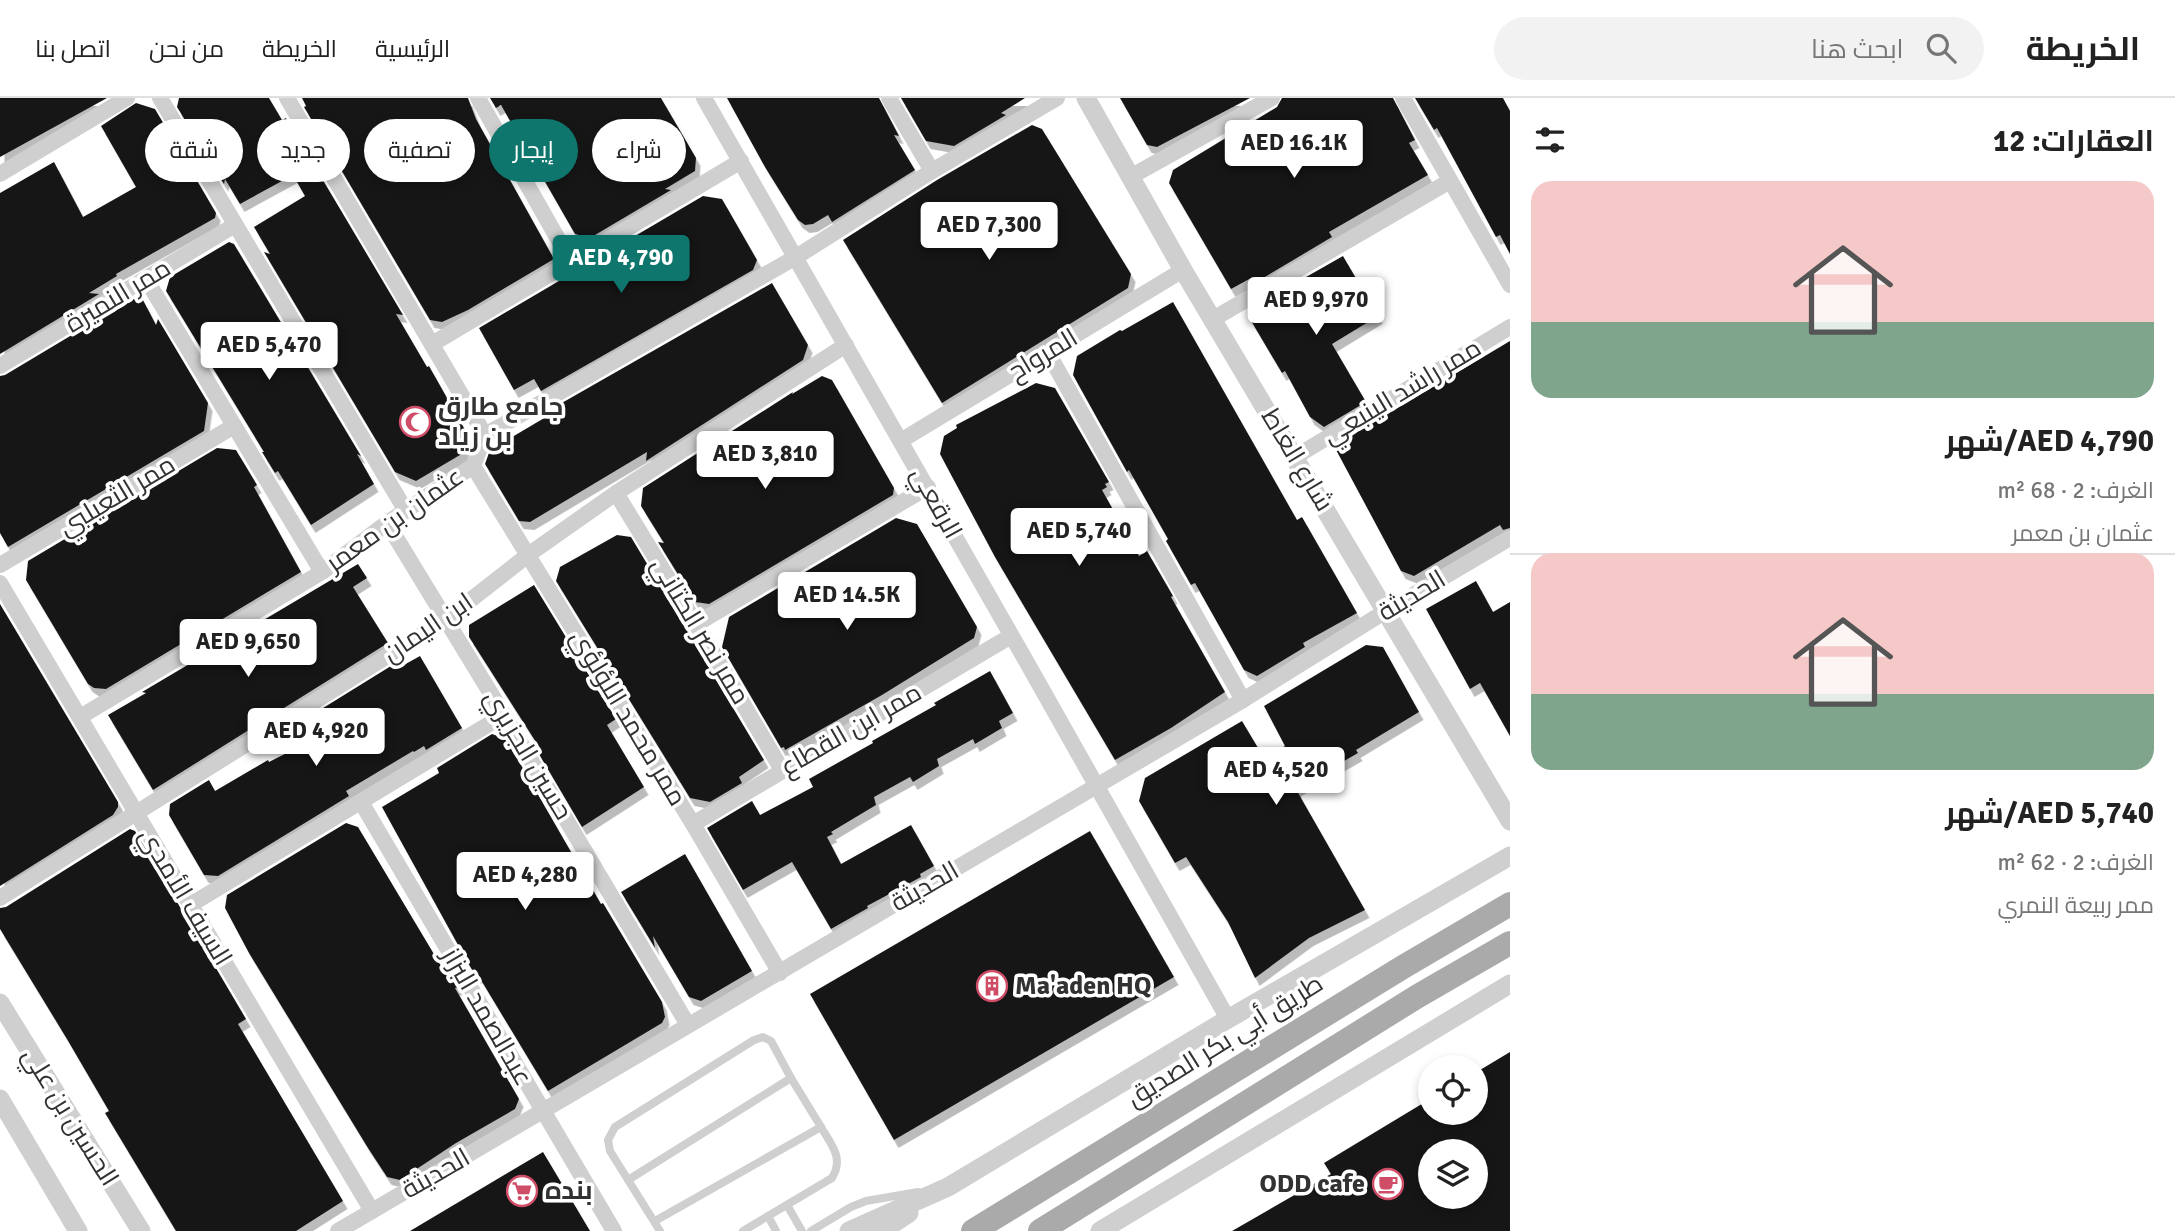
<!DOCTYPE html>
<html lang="ar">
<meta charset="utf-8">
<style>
body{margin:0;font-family:Signika,Cairo,sans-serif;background:#f2f2f2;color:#222;direction:rtl;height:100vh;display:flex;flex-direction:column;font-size:26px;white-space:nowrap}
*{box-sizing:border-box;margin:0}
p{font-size:23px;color:#767676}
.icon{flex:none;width:38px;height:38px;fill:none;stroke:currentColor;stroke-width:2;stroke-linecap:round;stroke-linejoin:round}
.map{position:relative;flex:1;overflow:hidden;direction:ltr}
.details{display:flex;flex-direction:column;background:#fff;width:665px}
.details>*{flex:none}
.banner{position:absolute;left:21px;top:21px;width:665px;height:63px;direction:rtl;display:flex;gap:14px}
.controls{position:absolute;left:1418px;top:957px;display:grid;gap:14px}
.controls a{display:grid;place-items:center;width:70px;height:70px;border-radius:50%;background:#fff;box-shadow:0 4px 10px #0003;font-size:35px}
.price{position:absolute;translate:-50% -60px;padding:0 16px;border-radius:7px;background:#fff;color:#222;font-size:23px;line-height:46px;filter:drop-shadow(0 2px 4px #0008)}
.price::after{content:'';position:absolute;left:50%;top:42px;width:21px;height:16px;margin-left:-10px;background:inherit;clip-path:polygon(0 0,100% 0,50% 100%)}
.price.active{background:#0f766e;color:#fff}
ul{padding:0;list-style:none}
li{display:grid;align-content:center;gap:14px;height:371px;padding:0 21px}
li+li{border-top:2px solid #e0e0e0}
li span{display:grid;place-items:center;height:217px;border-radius:21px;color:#555}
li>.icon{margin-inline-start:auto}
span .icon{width:126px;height:126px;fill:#fffc;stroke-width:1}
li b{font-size:30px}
h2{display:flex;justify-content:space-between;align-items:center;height:84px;padding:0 21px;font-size:30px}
.tag{padding:0 24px;border-radius:32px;background:#fff;box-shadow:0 4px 10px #0003;font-size:24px;line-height:63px}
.tag.active{background:#0f766e;color:#fff}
header{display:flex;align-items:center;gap:42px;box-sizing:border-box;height:98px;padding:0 35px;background:#fff;border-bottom:2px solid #e0e0e0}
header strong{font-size:33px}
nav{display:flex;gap:38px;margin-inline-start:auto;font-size:24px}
.search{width:490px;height:63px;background:#f2f2f2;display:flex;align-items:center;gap:18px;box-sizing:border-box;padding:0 24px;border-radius:38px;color:#767676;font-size:26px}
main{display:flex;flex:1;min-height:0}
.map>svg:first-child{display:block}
.building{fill:#191919;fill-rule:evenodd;filter:url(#shadow)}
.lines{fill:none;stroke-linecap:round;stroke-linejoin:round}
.service{stroke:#cfcfcf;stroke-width:8}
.minor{stroke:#cfcfcf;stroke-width:16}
.tertiary{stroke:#cfcfcf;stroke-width:19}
.primary{stroke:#aaa;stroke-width:24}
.labels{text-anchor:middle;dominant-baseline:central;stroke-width:7;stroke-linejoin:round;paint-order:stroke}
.street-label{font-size:26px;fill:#323232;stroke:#fff}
.poi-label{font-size:26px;font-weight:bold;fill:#323232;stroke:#fff;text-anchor:start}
</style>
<header>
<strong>الخريطة</strong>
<div class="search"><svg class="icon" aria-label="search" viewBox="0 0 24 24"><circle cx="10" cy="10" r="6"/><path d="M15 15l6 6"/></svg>ابحث هنا</div>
<nav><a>الرئيسية</a><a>الخريطة</a><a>من نحن</a><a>اتصل بنا</a></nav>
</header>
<main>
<section class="details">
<h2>العقارات: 12<svg class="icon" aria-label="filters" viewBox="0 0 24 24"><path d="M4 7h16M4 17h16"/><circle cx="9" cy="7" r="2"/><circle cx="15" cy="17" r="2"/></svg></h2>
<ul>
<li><span style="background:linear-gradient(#f6c9c9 65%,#7fa58c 0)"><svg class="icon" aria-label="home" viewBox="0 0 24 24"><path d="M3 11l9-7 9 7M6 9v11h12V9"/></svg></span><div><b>AED 4,790/شهر</b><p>الغرف: 2 · 68 m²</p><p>عثمان بن معمر</p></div></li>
<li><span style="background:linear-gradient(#f6c9c9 65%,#7fa58c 0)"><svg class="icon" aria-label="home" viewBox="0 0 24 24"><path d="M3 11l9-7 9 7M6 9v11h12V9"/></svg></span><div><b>AED 5,740/شهر</b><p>الغرف: 2 · 62 m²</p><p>ممر ربيعة النمري</p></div></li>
</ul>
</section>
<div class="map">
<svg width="1510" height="1133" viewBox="0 0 1510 1133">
<defs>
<filter id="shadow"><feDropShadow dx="4.5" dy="8" stdDeviation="0" flood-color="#0004"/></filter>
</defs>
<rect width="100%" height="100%" fill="#fff"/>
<g class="building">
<polygon points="0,0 107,0 0,59"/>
<polygon points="179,0 269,0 282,22 286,20 403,217 396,216 427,269 429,268 469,339 465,354 416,383 395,374 264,154 270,156 254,129 305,98 293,77 240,106 225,81 224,86 177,9"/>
<polygon points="302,0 468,0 476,21 554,161 468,212 442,224 430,222 304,9 306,8"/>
<polygon points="490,0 661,0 696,60 695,73 665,91 671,92 590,140 575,136 501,7 496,10"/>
<polygon points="727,0 879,0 899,38 894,37 915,72 832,124 828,117 813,126 805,127 798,122 765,69"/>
<polygon points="901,0 1025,0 1001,15 1006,17 954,48 926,43"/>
<polygon points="1120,0 1250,0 1157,49 1147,47"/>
<polygon points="1282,0 1393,0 1415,42 1409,45 1428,77 1329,134 1332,139 1253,186 1253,179 1231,191 1169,85 1173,72 1277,9"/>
<polygon points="1415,0 1503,0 1510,13 1510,156 1500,137 1496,139 1437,30 1434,32"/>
<polygon points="136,5 155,11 216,115 215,120 116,176 117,178 89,195 99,196 0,256 0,95 54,64 83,119 136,89 101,28"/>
<polygon points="1032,27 1042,31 1131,176 1128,190 942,305 843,142 937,82"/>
<polygon points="703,98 722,101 757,162 753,172 541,293 534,281 514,292 479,230 564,180 566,182 622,149 618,148"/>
<polygon points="229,144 234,146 361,358 357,356 374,386 311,427 278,373 275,375 262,354 264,354 166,193 170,179"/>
<polygon points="1343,158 1378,218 1332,246 1366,304 1324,329 1310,319 1285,273 1282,275 1250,221 1250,211"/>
<polygon points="772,185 808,247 803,262 646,363 647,354 530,424 519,423 485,366 490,352 551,316 550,314 553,310"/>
<polygon points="132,201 143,202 156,227 158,221 208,305 204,333 8,449 0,435 0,278 5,277"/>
<polygon points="1173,204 1297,422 1302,419 1357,515 1303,545 1305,549 1257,578 1244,572 1195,485 1191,487 1166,443 1168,441 1129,372 1127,374 1073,277 1077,258 1120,232 1122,233"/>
<polygon points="1510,243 1510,430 1503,432 1500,427 1414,478 1401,473 1334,348"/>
<polygon points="822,278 832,282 894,390 893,397 709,506 695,504 658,444 664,445 641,408 643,390 793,294 792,296"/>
<polygon points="1036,285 1055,290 1109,384 1105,386 1107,389 1102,392 1139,458 1147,453 1173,498 1171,499 1225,594 1171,630 1115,662 995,459 940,356 944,338 957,330 956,327"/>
<polygon points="217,350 236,352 257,387 254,389 301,474 106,591 94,590 88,586 26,482 28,463"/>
<polygon points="896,420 917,426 977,529 974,540 882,597 785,652 784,649 781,650 722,549 729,519"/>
<polygon points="617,437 631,439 764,662 739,679 742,685 710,704 690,700 556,483 560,469"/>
<polygon points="358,466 367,480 353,489 388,545 153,692 108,617 146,595 142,594"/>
<polygon points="1476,483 1493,514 1510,504 1510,638 1480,585 1470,591 1426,511"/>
<polygon points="534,487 616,621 607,627 644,689 582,729 536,651 541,652 469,539 469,527"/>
<polygon points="0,506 118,704 118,709 113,717 0,788"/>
<polygon points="1366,547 1383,549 1419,614 1356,652 1358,655 1297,690 1297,693 1365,812 1309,840 1255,880 1228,824 1186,759 1175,765 1139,703 1145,680 1242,623 1264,660 1285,648 1264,608"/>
<polygon points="420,558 462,630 426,652 424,648 414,654 413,653 346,693 349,698 218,778 204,777 169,717 170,706 209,682 215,693 268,662 269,664 326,635 315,615 399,563 402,568"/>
<polygon points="990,573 1013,615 999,623 1002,630 975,646 973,641 937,661 939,668 913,684 910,679 874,699 876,707 831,734 833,736 827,739 841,766 911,727 934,768 920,776 921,779 867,808 868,810 831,831 792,764 743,792 707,730 752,703 760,717 813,689 809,681 873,645 872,643 936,607 934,605"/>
<polygon points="492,636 506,641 601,806 603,805 662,904 665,919 662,925 548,993 478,877 476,878 468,865 382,709 439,675 437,670"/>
<polygon points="346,725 358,729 447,878 450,876 458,889 455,890 519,1001 515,1011 456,1045 400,1082 387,1079 368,1050 249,855 225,810 227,797"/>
<polygon points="130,731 135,733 246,921 238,926 343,1103 296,1133 176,1133 105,1015 109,1013 67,941 0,831 0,810 6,809"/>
<polygon points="1090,733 1174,879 894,1042 810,896"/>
<polygon points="685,756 752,873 701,903 689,899 653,838 655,850 621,794"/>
<path d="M1510,954V1133H1232L1331,1076L1324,1065L1430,1001V1015H1475V975ZM1430,1054H1475V1099H1430Z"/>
<polygon points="543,1054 590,1133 410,1133"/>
</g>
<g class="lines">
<g class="service">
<polyline points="628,1082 791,980 821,1029 655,1123"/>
<polyline points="787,1107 802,1133"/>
<polyline points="768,1118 776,1133"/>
<polyline points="660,1133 610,1053 608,1042 615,1029 754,942 763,939 771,943 791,980"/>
<path d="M743,1133L832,1080C844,1060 832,1048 821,1029"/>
<polyline points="811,1133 851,1109 866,1103 918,1094"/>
</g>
<g class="minor">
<polyline points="160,0 406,413"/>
<polyline points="287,0 485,337"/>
<polyline points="478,0 571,164"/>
<path d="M704,0C881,306 1055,613 1228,921"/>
<polyline points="889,0 932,73"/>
<polyline points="1403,0 1510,187"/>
<polyline points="0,76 127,0"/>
<polyline points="1130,79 1272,0"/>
<polyline points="146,181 322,474"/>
<polyline points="1213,221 1450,83"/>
<polyline points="432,246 741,63"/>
<polyline points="1048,255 1243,602"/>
<polyline points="0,268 235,127"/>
<polyline points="902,342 1183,172"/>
<polyline points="1295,359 1510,229"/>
<polyline points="473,368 693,726 780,875"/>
<polyline points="616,395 696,526 782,672"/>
<polyline points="387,425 504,617 688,927"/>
<polyline points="0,467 234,328"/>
<polyline points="0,485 372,1113"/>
<polyline points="696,526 928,389"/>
<polyline points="80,619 322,474 387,425 473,368 485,337 796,159 932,73 1057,0"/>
<polyline points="361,704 614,1133"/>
<polyline points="693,726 1011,538"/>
<polyline points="0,800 445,522 528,457 616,395 846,247"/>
<polyline points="190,807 504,617"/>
<polyline points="338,1133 1243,602 1386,513 1510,440"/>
</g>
<g class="tertiary">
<polyline points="1086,0 1183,172 1510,723"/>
<polyline points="0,905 141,1133"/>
<polyline points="0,1001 78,1133"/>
<polyline points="849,1133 948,1089 1228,921 1510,758"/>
<polyline points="882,1133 909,1115"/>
<polyline points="1100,1133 1510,886"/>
</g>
<g class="primary">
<polyline points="973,1133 1403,869 1510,806"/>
<polyline points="1040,1133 1418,898 1510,845"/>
</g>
</g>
<defs>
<g id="mosque-ring" transform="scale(1.575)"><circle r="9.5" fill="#fff" stroke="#d04d67" stroke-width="1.5"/><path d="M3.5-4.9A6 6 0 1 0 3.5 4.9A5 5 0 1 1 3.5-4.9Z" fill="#d04d67"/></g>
<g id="building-ring" transform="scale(1.575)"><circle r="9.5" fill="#fff" stroke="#d04d67" stroke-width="1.5"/><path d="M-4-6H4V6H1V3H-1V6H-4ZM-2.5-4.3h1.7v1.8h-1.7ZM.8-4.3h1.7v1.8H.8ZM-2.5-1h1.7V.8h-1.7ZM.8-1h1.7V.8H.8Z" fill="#d04d67"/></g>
<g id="cafe-ring" transform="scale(1.575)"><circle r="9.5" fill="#fff" stroke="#d04d67" stroke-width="1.5"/><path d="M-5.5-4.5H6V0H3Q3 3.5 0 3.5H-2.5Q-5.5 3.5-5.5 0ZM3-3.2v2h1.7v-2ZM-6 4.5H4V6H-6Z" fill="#d04d67"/></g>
<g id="supermarket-ring" transform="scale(1.575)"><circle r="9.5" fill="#fff" stroke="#d04d67" stroke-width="1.5"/><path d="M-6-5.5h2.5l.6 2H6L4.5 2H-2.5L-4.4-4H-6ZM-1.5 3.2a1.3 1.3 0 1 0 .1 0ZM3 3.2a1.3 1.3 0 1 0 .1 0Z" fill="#d04d67"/></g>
</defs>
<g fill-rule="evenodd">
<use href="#mosque-ring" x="415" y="324"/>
<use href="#building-ring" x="992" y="888"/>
<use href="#cafe-ring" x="1388" y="1086"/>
<use href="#supermarket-ring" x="522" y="1093"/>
</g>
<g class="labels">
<g class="street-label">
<text transform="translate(118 198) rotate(-31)">ممر النميرة</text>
<text transform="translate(1043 257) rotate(-31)">المرواح</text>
<text transform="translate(1402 294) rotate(-31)">ممر راشد الينبعي</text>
<text transform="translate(1297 362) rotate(59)">شارع الغاط</text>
<text transform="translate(117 398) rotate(-31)">ممر الثعيلبي</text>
<text transform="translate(936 405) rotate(61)">الرقعي</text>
<text transform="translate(395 422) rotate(-35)">عثمان بن معمر</text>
<text transform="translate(1412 498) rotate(-31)">الحديثة</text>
<text transform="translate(428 530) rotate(-34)">ابن اليمان</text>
<text transform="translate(700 533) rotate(59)">ممر نصر الكتاني</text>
<text transform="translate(628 620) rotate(59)">ممر محمد اللؤلؤي</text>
<text transform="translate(851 632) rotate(-30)">ممر ابن القطاع</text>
<text transform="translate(528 657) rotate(59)">حسين الجزيري</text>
<text transform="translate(925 789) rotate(-30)">الحديثة</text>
<text transform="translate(185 799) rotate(59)">السيف الأمدي</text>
<text transform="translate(487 919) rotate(60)">عبدالصمد البزاز</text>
<text transform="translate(1225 943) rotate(-32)">طريق أبي بكر الصديق</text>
<text transform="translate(70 1019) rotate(58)">الحسين بن علي</text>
<text transform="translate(436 1076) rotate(-30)">الحديثة</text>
</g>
<g class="poi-label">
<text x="438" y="309">جامع طارق<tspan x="438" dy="30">بن زياد</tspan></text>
<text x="1015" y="888">Ma'aden HQ</text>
<text x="1365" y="1086" text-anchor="end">ODD cafe</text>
<text x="545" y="1093">بنده</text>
</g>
</g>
</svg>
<div class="controls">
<a><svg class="icon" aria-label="locate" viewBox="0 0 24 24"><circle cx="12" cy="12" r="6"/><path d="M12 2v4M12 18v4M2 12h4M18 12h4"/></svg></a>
<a><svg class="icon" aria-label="layers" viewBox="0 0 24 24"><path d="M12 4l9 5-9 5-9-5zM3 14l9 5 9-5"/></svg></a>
</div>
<b class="price" style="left:1294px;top:82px">AED 16.1K</b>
<b class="price" style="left:989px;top:164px">AED 7,300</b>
<b class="price active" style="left:621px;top:197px">AED 4,790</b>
<b class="price" style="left:1316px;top:239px">AED 9,970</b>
<b class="price" style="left:269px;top:284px">AED 5,470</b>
<b class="price" style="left:765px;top:393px">AED 3,810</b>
<b class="price" style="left:1079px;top:470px">AED 5,740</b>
<b class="price" style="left:847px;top:534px">AED 14.5K</b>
<b class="price" style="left:248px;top:581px">AED 9,650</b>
<b class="price" style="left:316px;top:670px">AED 4,920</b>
<b class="price" style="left:1276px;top:709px">AED 4,520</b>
<b class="price" style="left:525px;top:814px">AED 4,280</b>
<div class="banner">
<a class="tag">شراء</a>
<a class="tag active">إيجار</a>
<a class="tag">تصفية</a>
<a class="tag">جديد</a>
<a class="tag">شقة</a>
</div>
</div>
</main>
